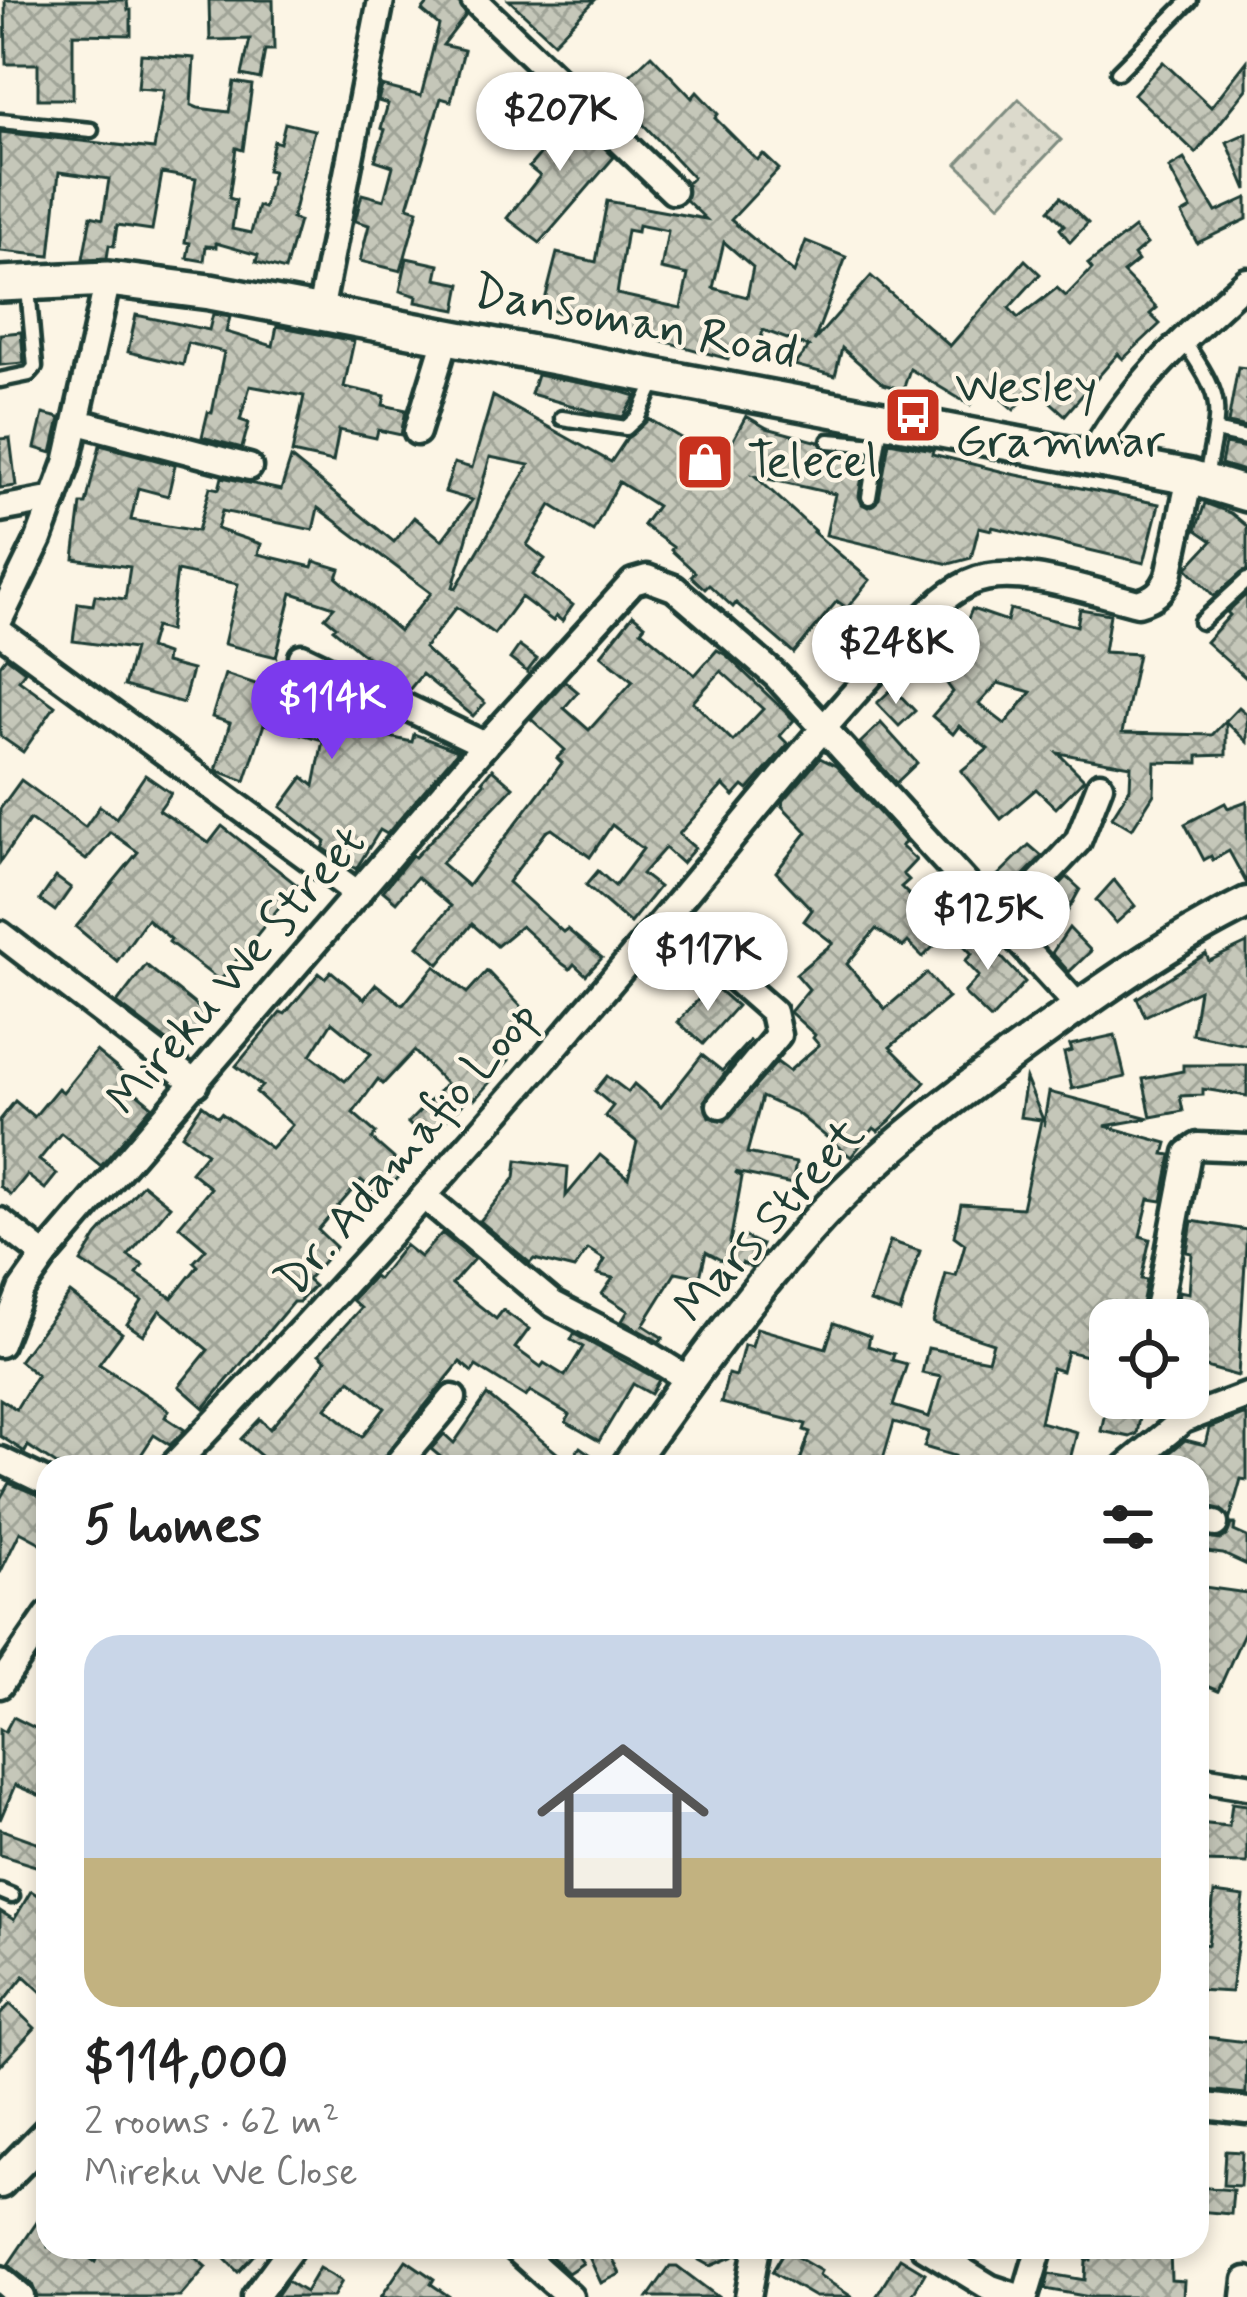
<!DOCTYPE html>
<meta charset="utf-8">
<style>
body{margin:0;font-family:Mynerve,sans-serif;background:#f2f2f2;color:#222;height:100vh;display:flex;flex-direction:column;font-size:45px;white-space:nowrap}
*{box-sizing:border-box;margin:0}
p{font-size:39px;color:#767676}
.icon{flex:none;width:66px;height:66px;fill:none;stroke:currentColor;stroke-width:2;stroke-linecap:round;stroke-linejoin:round}
.map{position:relative;flex:1;overflow:hidden}
.panel{position:absolute;left:36px;top:1455px;width:1173px;height:804px;display:flex;flex-direction:column;background:#fff;border-radius:36px;box-shadow:0 6px 18px #0003}
.panel>*{flex:none}
.controls{position:absolute;left:1089px;top:1299px;display:grid;gap:24px}
.controls a{display:grid;place-items:center;width:120px;height:120px;border-radius:24px;background:#fff;box-shadow:0 6px 18px #0003;font-size:60px}
.price{position:absolute;translate:-50% -102px;padding:0 27px;border-radius:42px;background:#fff;color:#222;font-size:39px;line-height:78px;filter:drop-shadow(0 3px 6px #0008)}
.price::after{content:'';position:absolute;left:50%;top:72px;width:36px;height:27px;margin-left:-18px;background:inherit;clip-path:polygon(0 0,100% 0,50% 100%)}
.price.active{background:#7c3aed;color:#fff}
ul{padding:0;list-style:none}
li{display:grid;align-content:center;gap:24px;height:636px;padding:0 48px}
li+li{border-top:3px solid #e0e0e0}
li span{display:grid;place-items:center;height:372px;border-radius:36px;color:#555}
li>.icon{margin-inline-start:auto}
span .icon{width:216px;height:216px;fill:#fffc;stroke-width:1}
li b{font-size:51px}
h2{display:flex;justify-content:space-between;align-items:center;height:144px;padding:0 48px;font-size:51px}
.map>svg:first-child{display:block}
.park{fill:url(#park-dots);stroke:#7e8c80;stroke-width:3}
.building{fill:url(#building-cross-hatch);stroke:#1f3d34;stroke-width:3;fill-rule:evenodd}
.lines{fill:none;stroke-linecap:round;stroke-linejoin:round}
.service-casing{stroke:#1f3d34;stroke-width:21}
.minor-casing{stroke:#1f3d34;stroke-width:33}
.tertiary-casing{stroke:#1f3d34;stroke-width:39}
.secondary-casing{stroke:#1f3d34;stroke-width:42}
.service{stroke:#fcf5e5;stroke-width:12}
.minor{stroke:#fcf5e5;stroke-width:24}
.tertiary{stroke:#fcf5e5;stroke-width:30}
.secondary{stroke:#fcf5e5;stroke-width:33}
.labels{text-anchor:middle;dominant-baseline:central;stroke-width:9;stroke-linejoin:round;paint-order:stroke}
.street-label{font-size:48px;fill:#1f3d34;stroke:#fcf5e5}
.poi-label{font-size:48px;fill:#1f3d34;stroke:#fcf5e5;text-anchor:start}
</style>
<div class="map">
<svg width="1247" height="2297" viewBox="0 0 1247 2297">
<defs>
<pattern id="park-dots" width="8" height="8" patternUnits="userSpaceOnUse" patternTransform="scale(3)"><rect width="8" height="8" fill="#dcdacc"/><path d="M2 2h.1M6 6h.1" fill="none" stroke="#bcbcb0" stroke-width="1.8" stroke-linecap="round"/></pattern>
<pattern id="building-cross-hatch" width="8" height="8" patternUnits="userSpaceOnUse" patternTransform="scale(3)"><rect width="8" height="8" fill="#c5c7b9"/><path d="M0 0l8 8M0 8l8-8" fill="none" stroke="#9fa397"/></pattern>
</defs>
<rect width="100%" height="100%" fill="#fcf5e5"/>
<filter id="ink" filterUnits="userSpaceOnUse"><feTurbulence type="fractalNoise" baseFrequency=".00833" numOctaves="2"/><feDisplacementMap in="SourceGraphic" scale="24" xChannelSelector="R" yChannelSelector="G"/><feConvolveMatrix kernelMatrix="1 2 1 2 8 2 1 2 1" color-interpolation-filters="sRGB"/></filter>
<g filter="url(#ink)">
<polygon class="park" points="1019,99 1061,140 999,205 957,164"/>
<g class="building">
<polygon points="5,0 127,0 128,10 131,10 131,35 73,34 73,99 38,99 38,64 6,64"/>
<polygon points="209,0 273,0 274,50 265,50 260,79 242,75 250,39 210,40"/>
<polygon points="431,0 458,0 466,15 443,45 464,50 451,101 441,98 408,207 418,210 401,271 360,261 369,225 355,221 362,194 384,200 393,166 375,160 385,130 381,128 388,104 378,101 382,86 421,96 439,25 422,11"/>
<polygon points="509,0 595,0 554,42"/>
<polygon points="141,54 194,58 191,105 198,108 229,112 234,82 252,85 243,150 236,148 229,198 236,200 232,229 251,233 258,206 264,208 273,171 267,170 274,141 280,143 285,123 314,130 292,219 299,221 285,270 256,262 258,255 216,243 216,247 206,246 204,261 187,258 190,243 185,242 196,179 162,173 152,230 117,225 114,246 109,245 107,258 83,259 91,216 103,219 109,179 59,172 50,256 0,251 0,132 154,149 164,90 138,88"/>
<path d="M651,55L692,98L697,92L718,114L715,118L757,160L763,154L779,169L731,220L794,273L806,241L846,257L814,341L871,276L950,346L1025,260L1040,274L1009,308L1018,318L1057,288L1066,296L1092,269L1088,264L1134,228L1147,244L1134,255L1138,261L1123,273L1157,308L1150,314L1160,324L1123,359L1118,354L1065,415L1034,387L1014,410L983,383L970,405L910,369L903,390L883,384L842,348L835,376L794,365L809,347L763,330L756,358L730,352L728,359L543,308L557,253L596,262L607,201L706,219L686,200L687,183L693,177L643,124L635,131L603,101ZM638,225L668,231L661,269L688,275L681,308L617,294L627,230L637,232ZM724,242L753,267L747,297L713,288Z"/>
<polygon points="1247,61 1247,89 1196,153 1134,94 1163,62 1211,107"/>
<polygon points="557,102 614,157 540,243 507,218 540,176 529,167 556,135 540,120"/>
<polygon points="1247,133 1247,190 1227,142"/>
<polygon points="1184,159 1216,212 1247,198 1247,219 1197,243 1182,214 1191,209 1169,168"/>
<polygon points="1061,197 1088,223 1070,242 1060,229 1064,225 1049,210"/>
<polygon points="407,258 439,265 436,279 461,284 456,310 416,302 417,296 400,291"/>
<polygon points="213,314 230,317 226,332 273,346 277,326 354,341 344,387 385,396 383,405 406,410 401,435 378,430 376,438 339,430 333,462 292,453 304,396 250,386 240,420 249,423 242,448 202,437 208,412 212,413 224,352 188,343 183,365 128,352 136,315 209,330"/>
<polygon points="21,332 24,363 0,365 0,334"/>
<polygon points="1238,367 1247,368 1247,427 1228,423"/>
<polygon points="537,375 613,389 636,396 623,417 594,412 531,394"/>
<path d="M493,396L611,462L627,438L649,419L721,462L746,416L767,428L819,442L827,451L865,455L859,496L862,504L868,507L879,499L889,442L933,450L932,454L1012,474L1159,504L1144,563L992,527V530L979,527L971,558L949,564L826,535L835,494L755,476L816,532L812,531L870,580L847,608L837,601L794,653L736,603L733,607L709,585L705,589L691,576L695,572L671,550L673,547L643,525L657,506L619,482L593,531L551,505L527,545L545,559L533,575L573,605L562,621L556,616L553,621L521,597L494,634L457,607L424,648L485,703L473,716L422,674L409,690L403,687L333,629L336,626L325,617L334,607L292,593L276,657L224,644L238,584L177,571L169,631L155,627L149,648L166,654L165,663L192,670L183,703L124,686L134,649L73,641L78,603L93,605L95,595L125,599L130,567L74,559L81,504H86L100,445L175,465L168,496L138,488L131,520L198,531L210,487L219,489L222,477L281,490L291,458L394,542L414,517L442,540L472,500L445,492L454,463L472,468ZM490,457L529,465L456,588L453,587ZM318,508L431,593L399,631L337,578L340,569L314,561L312,567L258,554L261,544L217,529L222,511L313,530Z"/>
<polygon points="43,414 60,418 52,453 35,448"/>
<polygon points="10,438 16,486 0,488 0,439"/>
<polygon points="1225,444 1247,448 1247,472 1221,464"/>
<polygon points="1205,503 1231,513 1247,526 1247,570 1214,596 1187,568 1212,541 1196,530"/>
<polygon points="1247,594 1247,679 1206,642 1230,615 1227,612"/>
<path d="M972,609L1007,621L1010,609L1077,626L1080,609L1110,614L1104,652L1138,654L1122,733L1212,735L1239,707L1247,714V742L1226,722V755L1198,756V763L1155,762L1154,794L1132,829L1112,817L1130,788L1131,766L1058,753L1084,779L1056,808L1036,789L1001,819L961,771L988,749L959,726L953,734L932,716L953,692L943,678ZM998,683L1031,692L1005,724L979,704Z"/>
<path d="M633,615L645,625L641,630L695,675L717,650L726,655L794,720L780,736L788,744L748,790L743,786L734,796L723,785L679,834L695,848L682,863L665,848L642,874L659,887L630,923L586,885L598,871L615,886L643,849L612,825L590,857L552,829L546,832L508,882L563,932L567,929L602,958L586,975L574,964L570,969L563,964L521,926L497,946L472,924L439,964L418,946L451,906L417,877L396,902L383,891L412,855L415,857L484,783L482,781L492,769L513,787L441,863L468,886L562,763L557,758L565,750L531,719L565,681L578,692L564,708L589,730L633,681L601,655ZM721,671L763,709L733,741L693,702Z"/>
<polygon points="519,646 537,659 527,672 510,659"/>
<polygon points="6,657 25,671 19,680 55,706 23,752 0,736 0,665"/>
<polygon points="225,674 286,694 289,682 304,686 303,691 336,700 338,693 366,706 359,726 373,728 372,733 412,742 414,734 458,751 387,834 380,830 356,869 323,848 326,842 281,807 303,777 314,786 323,740 264,724 245,781 216,770 230,723 212,717"/>
<polygon points="893,688 915,711 899,726 877,703"/>
<polygon points="881,723 917,763 896,783 860,743"/>
<polygon points="820,758 836,766 906,842 901,846 916,860 903,874 909,880 901,887 933,918 937,915 951,929 923,957 908,942 903,947 876,929 847,964 885,1009 927,973 948,998 890,1047 925,1082 890,1121 878,1131 874,1128 851,1157 797,1113 762,1097 747,1153 796,1163 792,1184 735,1172 742,1177 728,1253 743,1236 762,1245 751,1267 742,1263 739,1270 706,1252 700,1277 676,1272 643,1325 663,1338 660,1342 622,1321 628,1311 602,1294 613,1278 597,1274 605,1260 588,1249 574,1269 534,1259 530,1263 480,1221 515,1178 517,1160 568,1167 566,1196 600,1155 628,1178 637,1142 605,1116 613,1106 595,1091 607,1076 628,1092 634,1084 661,1107 702,1055 722,1071 750,1040 704,1101 709,1117 725,1121 777,1062 789,1071 819,1045 813,1038 815,1035 790,1012 809,989 796,974 833,943 804,921 812,910 776,872 807,832 782,806 784,800"/>
<polygon points="145,775 171,793 159,810 209,843 222,826 297,885 220,981 169,942 171,939 147,919 117,961 76,927 138,852 110,832 86,860 30,819 0,862 0,809 21,780 85,827 100,806 116,818"/>
<polygon points="1247,801 1247,884 1229,851 1213,860 1211,856 1204,860 1185,824 1225,803 1228,808"/>
<polygon points="1029,845 1042,856 1002,898 989,884"/>
<polygon points="56,877 71,888 55,911 40,900"/>
<polygon points="1067,877 1080,889 1053,938 1029,917"/>
<polygon points="1114,880 1135,906 1116,923 1096,900"/>
<polygon points="967,921 1025,982 991,1019 964,993 979,976 965,961 972,954 953,934"/>
<polygon points="1069,928 1091,951 1069,972 1052,953"/>
<polygon points="1247,943 1247,1045 1192,1034 1199,990 1145,1016 1137,998 1206,954 1209,961"/>
<polygon points="146,965 208,1015 180,1051 117,1003"/>
<path d="M435,966L467,993L487,971L531,1017L501,1051L509,1060L475,1099L471,1095L426,1141L408,1123L446,1084L414,1051L383,1084L378,1079L353,1113L376,1133L372,1139L406,1169L381,1197L361,1180L318,1230L336,1247L307,1280L314,1286L299,1302H293L204,1408L179,1386L208,1350L160,1310L143,1335L127,1324L142,1301L81,1262L97,1236L143,1184L170,1206L128,1256L143,1265L137,1274L172,1298L198,1266L194,1262L206,1249L179,1226L211,1188L191,1172L207,1153L182,1135L202,1105L218,1117L221,1113L271,1148L292,1125L256,1092L262,1086L236,1066L281,1012L285,1014L319,973L325,978L331,971L364,999L376,984L403,1005ZM332,1022L371,1054L345,1081L311,1055Z"/>
<polygon points="712,984 737,1006 703,1044 678,1022"/>
<polygon points="1115,1035 1125,1077 1072,1089 1064,1053 1072,1051 1070,1045"/>
<polygon points="96,1051 125,1075 121,1080 152,1106 101,1166 61,1133 39,1160 57,1174 45,1189 27,1175 11,1195 0,1186 0,1120 15,1101 34,1117 58,1088 63,1092"/>
<polygon points="1183,1065 1247,1065 1247,1096 1203,1089 1203,1095 1180,1096 1183,1111 1151,1117 1143,1079 1183,1071"/>
<polygon points="1026,1079 1044,1122 1049,1092 1149,1118 1105,1126 1167,1143 1164,1154 1171,1155 1162,1201 1149,1199 1140,1236 1150,1239 1141,1279 1147,1280 1141,1309 1110,1301 1110,1362 1067,1351 1062,1371 1052,1368 1040,1422 1077,1432 1068,1467 971,1467 954,1463 955,1456 924,1447 929,1432 894,1422 883,1459 875,1456 872,1467 846,1467 825,1462 823,1467 798,1467 810,1432 804,1430 806,1424 721,1403 728,1374 736,1376 744,1345 752,1347 757,1328 826,1348 834,1323 870,1336 868,1346 894,1354 892,1360 907,1364 893,1406 929,1417 941,1377 922,1373 928,1348 988,1360 993,1343 933,1323 946,1274 956,1276 965,1244 954,1236 961,1204 1022,1208 1041,1120 1020,1117"/>
<polygon points="1192,1221 1247,1230 1238,1376 1188,1362 1188,1320 1176,1320 1179,1291 1189,1293 1192,1253 1187,1252"/>
<path d="M442,1233L474,1259L452,1284L496,1319L503,1310L529,1329L515,1348L541,1367L544,1363L565,1376L583,1347L571,1340L574,1334L659,1380L651,1394L633,1384L599,1441L566,1422L570,1415L530,1391L526,1397L476,1366L472,1372L460,1362L376,1467H308L299,1459L291,1467H274L241,1439L260,1419L270,1429L305,1388L326,1360L319,1354L361,1308L352,1300L374,1276L378,1279L405,1245L420,1257ZM350,1380L385,1408L362,1437L326,1408Z"/>
<polygon points="890,1241 920,1251 900,1312 870,1302"/>
<polygon points="70,1293 122,1333 99,1364 169,1410 165,1417 185,1430 170,1445 154,1435 133,1467 60,1467 28,1446 25,1452 0,1436 0,1399 16,1409 37,1375 19,1361"/>
<polygon points="487,1395 569,1463 580,1447 608,1467 436,1467 443,1459 431,1449 444,1434 454,1443"/>
<polygon points="1108,1398 1195,1398 1166,1412 1142,1407 1137,1434 1130,1437 1101,1431"/>
<polygon points="1243,1415 1247,1416 1247,1480 1241,1479 1230,1518 1220,1509 1197,1503 1197,1467 1165,1467 1168,1454 1185,1440 1205,1445 1209,1428"/>
<polygon points="9,1483 48,1499 48,1547 20,1532 0,1573 0,1499"/>
<polygon points="1231,1524 1235,1524 1234,1531 1247,1537 1247,1565 1223,1554 1197,1551 1197,1536 1220,1540 1227,1535"/>
<polygon points="1197,1586 1247,1593 1247,1626 1218,1691 1197,1682"/>
<polygon points="48,1710 48,1784 43,1797 15,1785 0,1820 0,1729 5,1732 13,1717 37,1729"/>
<polygon points="1232,1803 1247,1805 1247,1863 1197,1862 1197,1823 1229,1826"/>
<polygon points="0,1829 48,1846 48,1870 0,1855"/>
<polygon points="31,1891 48,1902 48,1998 24,1976 0,2006 0,1911 14,1920"/>
<polygon points="1214,1893 1244,1897 1231,1992 1197,1990 1198,1943 1208,1945"/>
<polygon points="10,2004 35,2028 0,2066 0,2015"/>
<polygon points="1197,2036 1247,2042 1246,2094 1197,2089"/>
<polygon points="1225,2151 1242,2152 1240,2186 1223,2185"/>
<polygon points="1197,2187 1233,2190 1231,2214 1197,2211"/>
<polygon points="48,2206 48,2247 75,2247 95,2262 102,2247 183,2247 206,2267 180,2297 37,2297 32,2284 8,2265"/>
<polygon points="232,2247 261,2247 238,2272 223,2257"/>
<polygon points="542,2247 572,2247 583,2263 568,2273"/>
<polygon points="693,2247 740,2247 739,2254 710,2266 699,2260"/>
<polygon points="1091,2247 1170,2247 1171,2280 1184,2281 1183,2297 1090,2297 1045,2289 1049,2274 1085,2280 1086,2260 1091,2260"/>
<polygon points="608,2248 620,2274 601,2283 589,2257"/>
<polygon points="785,2250 821,2271 819,2275 852,2297 815,2297 772,2272"/>
<polygon points="900,2258 925,2273 911,2297 876,2297"/>
<polygon points="406,2260 434,2279 431,2284 450,2297 381,2297"/>
<polygon points="670,2266 677,2266 718,2297 648,2297"/>
<polygon points="319,2268 342,2281 333,2297 276,2297 287,2281 305,2292"/>
</g>
<g class="lines">
<g class="service-casing">
<g id="service">
<polyline points="1118,72 1190,0"/>
<polyline points="0,121 91,130"/>
<path d="M1183,340C1226,403 1220,404 1206,477"/>
<polyline points="0,380 29,374 35,367 28,288"/>
<polyline points="562,418 626,428 638,417 656,379"/>
<polyline points="1215,431 1247,438"/>
<polyline points="829,441 877,445"/>
<polyline points="869,497 882,419"/>
<polyline points="1201,622 1247,580"/>
<polyline points="0,1891 12,1896"/>
</g>
</g>
<g class="minor-casing">
<g id="minor">
<polyline points="474,0 673,191"/>
<polyline points="320,312 381,0"/>
<polyline points="78,422 249,467"/>
<polyline points="417,432 447,335"/>
<path d="M1090,461C1125,390 1189,333 1247,281"/>
<polyline points="0,509 54,499"/>
<polyline points="0,619 39,539 67,463 108,279"/>
<polyline points="0,632 358,894"/>
<polyline points="302,657 485,745"/>
<polyline points="666,918 773,1012 778,1035 720,1105"/>
<polyline points="1002,922 1078,841 1100,785"/>
<polyline points="0,934 196,1084"/>
<polyline points="425,1197 553,1304 641,1350 688,1379"/>
<polyline points="0,1221 45,1256"/>
<polyline points="1156,1320 1188,1153 1198,1146 1247,1148"/>
<polyline points="0,1344 21,1290 45,1256 485,745 633,582 647,578 674,588 776,676 1078,1006"/>
<polyline points="0,1460 48,1483"/>
<path d="M172,1467C343,1290 506,1107 664,919C739,831 809,740 889,656C912,631 937,598 969,583C1012,562 1092,592 1138,603C1155,598 1162,592 1169,576L1190,477"/>
<polyline points="395,1467 453,1398"/>
<polyline points="1126,1467 1183,1420 1247,1396"/>
<polyline points="1197,1519 1215,1524"/>
<polyline points="0,1685 48,1615"/>
<polyline points="1197,1778 1247,1786"/>
<polyline points="1197,2105 1247,2111"/>
<polyline points="514,2247 570,2297"/>
<polyline points="924,2247 991,2288 1018,2297"/>
<polyline points="0,2279 21,2297"/>
<polyline points="255,2297 292,2247"/>
<polyline points="748,2297 757,2247"/>
<polyline points="1025,2297 1040,2247"/>
<polyline points="1245,2297 1247,2280"/>
</g>
</g>
<g class="tertiary-casing">
<g id="tertiary">
<path d="M627,1467C688,1380 750,1293 822,1215C884,1149 959,1093 1032,1040C1101,990 1170,941 1247,903"/>
<polyline points="0,2182 48,2133"/>
</g>
</g>
<g class="secondary-casing">
<polyline id="secondary" points="0,284 108,279 210,292 1190,477 1247,494"/>
</g>
<use href="#service" class="service"/>
<use href="#minor" class="minor"/>
<use href="#tertiary" class="tertiary"/>
<use href="#secondary" class="secondary"/>
</g>
</g>
<defs>
<g id="bus-square" transform="scale(3)"><rect x="-9" y="-9" width="18" height="18" rx="4" fill="#c8321e" stroke="#fcf5e5"/><path d="M-5-6H5V4H4V6H2V4H-2V6H-4V4H-5ZM-3.5-4V0h7V-4ZM-3.5 1.2v1.5H-2V1.2ZM2 1.2v1.5H3.5V1.2Z" fill="#fff"/></g>
<g id="shop-square" transform="scale(3)"><rect x="-9" y="-9" width="18" height="18" rx="4" fill="#c8321e" stroke="#fcf5e5"/><path d="M-5-2.5h2.3a2.7 3.5 0 0 1 5.4 0H5L5.5 6h-11ZM-1.5-2.5h3a1.5 2.3 0 0 0-3 0Z" fill="#fff"/></g>
</defs>
<g fill-rule="evenodd">
<use href="#bus-square" x="913" y="415"/>
<use href="#shop-square" x="705" y="462"/>
</g>
<g class="labels">
<g class="street-label">
<text transform="translate(635 323) rotate(11)">Dansoman Road</text>
<text transform="translate(237 971) rotate(-49)">Mireku We Street</text>
<text transform="translate(408 1149) rotate(-49)">Dr. Adamafio Loop</text>
<text transform="translate(770 1221) rotate(-48)">Mars Street</text>
</g>
<g class="poi-label">
<text x="955" y="387">Wesley<tspan x="955" dy="55">Grammar</tspan></text>
<text x="747" y="462">Telecel</text>
</g>
</g>
</svg>
<div class="controls">
<a><svg class="icon" aria-label="locate" viewBox="0 0 24 24"><circle cx="12" cy="12" r="6"/><path d="M12 2v4M12 18v4M2 12h4M18 12h4"/></svg></a>
</div>
<b class="price" style="left:560px;top:174px">$207K</b>
<b class="price" style="left:896px;top:707px">$248K</b>
<b class="price active" style="left:332px;top:762px">$114K</b>
<b class="price" style="left:988px;top:973px">$125K</b>
<b class="price" style="left:708px;top:1014px">$117K</b>
<section class="panel">
<h2>5 homes<svg class="icon" aria-label="filters" viewBox="0 0 24 24"><path d="M4 7h16M4 17h16"/><circle cx="9" cy="7" r="2"/><circle cx="15" cy="17" r="2"/></svg></h2>
<ul>
<li><span style="background:linear-gradient(#c9d6e8 60%,#c2b280 0)"><svg class="icon" aria-label="home" viewBox="0 0 24 24"><path d="M3 11l9-7 9 7M6 9v11h12V9"/></svg></span><div><b>$114,000</b><p>2 rooms · 62 m²</p><p>Mireku We Close</p></div></li>
</ul>
</section>
</div>
